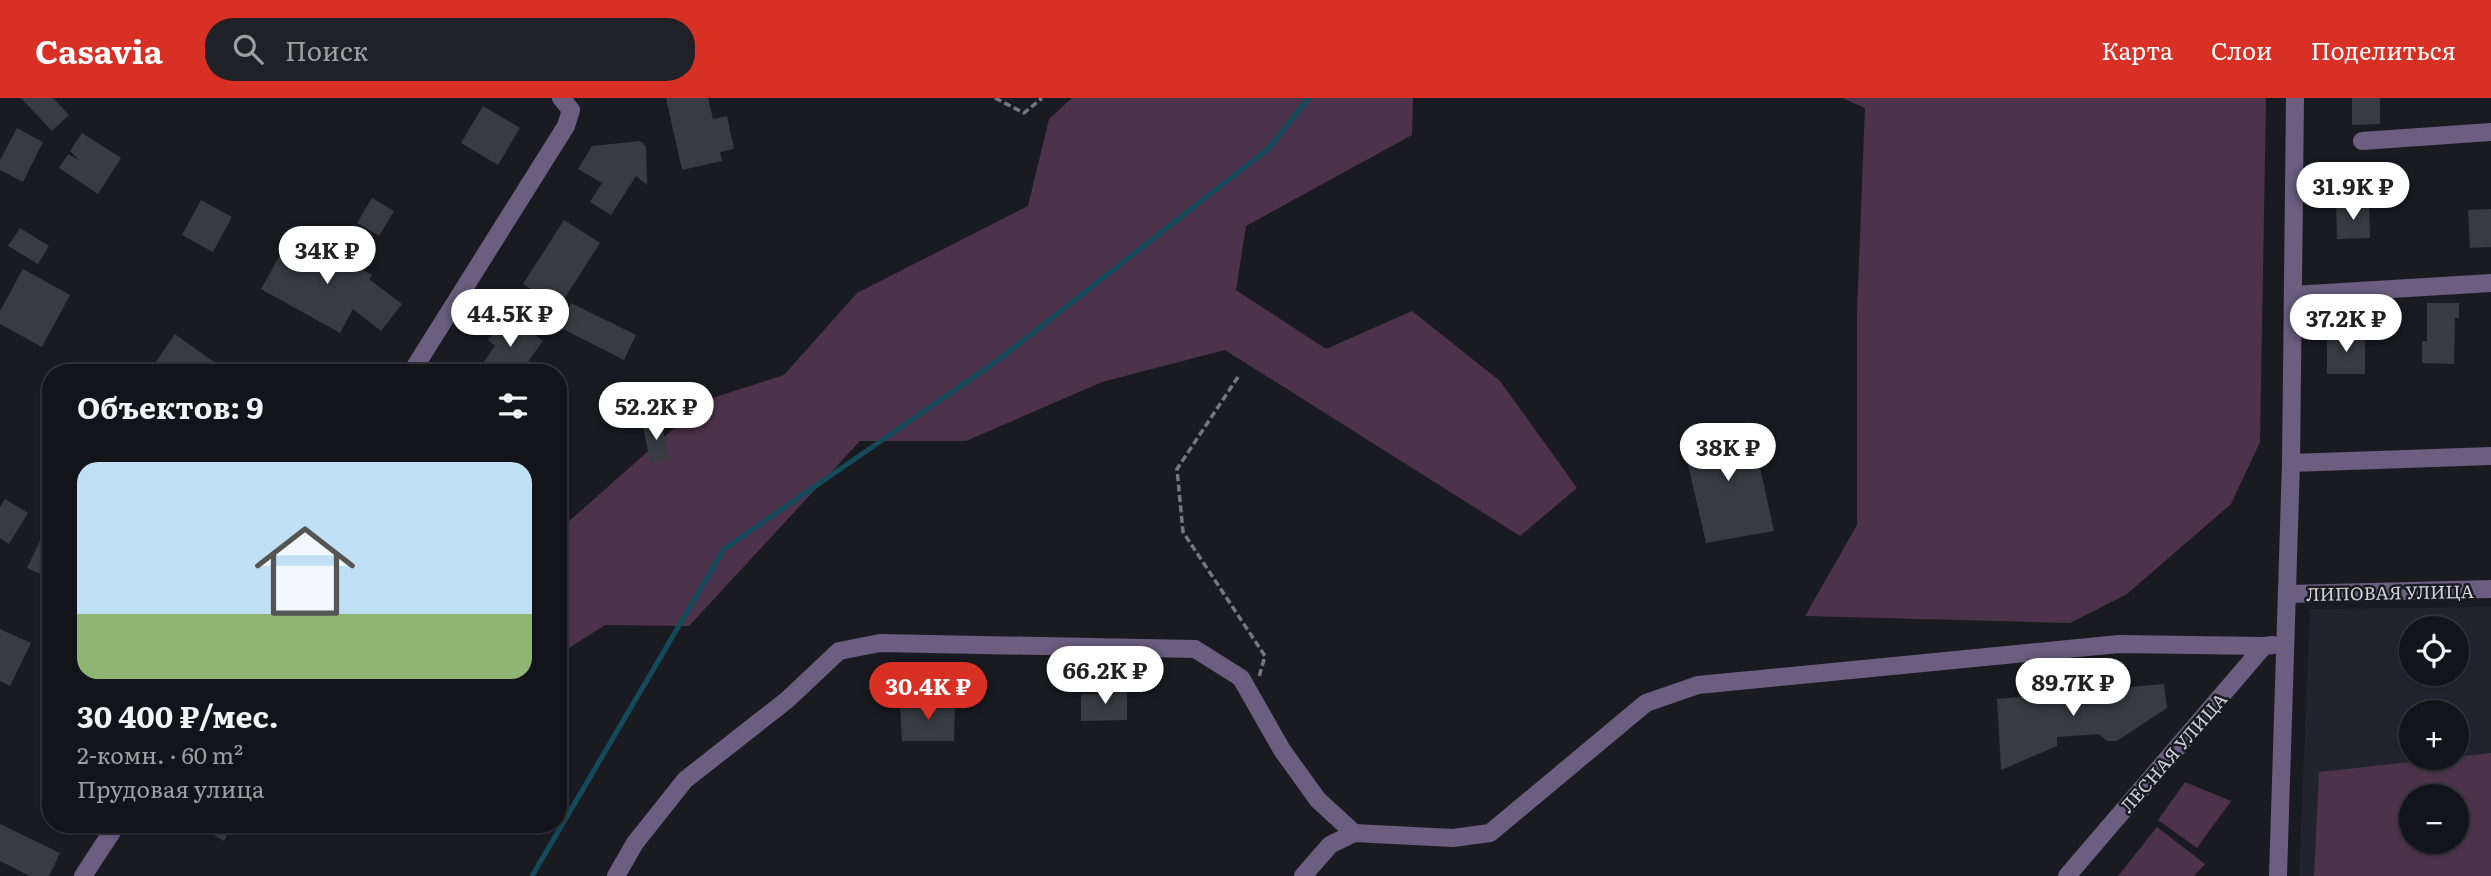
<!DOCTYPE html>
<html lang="ru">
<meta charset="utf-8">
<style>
body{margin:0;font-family:Literata,serif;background:#202126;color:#f1f3f6;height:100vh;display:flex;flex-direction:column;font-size:26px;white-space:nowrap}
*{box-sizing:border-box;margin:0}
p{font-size:23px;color:#9d9ea2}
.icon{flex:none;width:38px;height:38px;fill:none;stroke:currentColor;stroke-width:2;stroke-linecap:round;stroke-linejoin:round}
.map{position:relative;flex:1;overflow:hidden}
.details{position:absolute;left:42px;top:266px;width:525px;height:469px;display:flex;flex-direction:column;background:#131419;border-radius:28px;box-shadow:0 2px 5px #0004,0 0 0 2px #323338}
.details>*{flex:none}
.controls{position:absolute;left:2399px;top:518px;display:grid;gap:14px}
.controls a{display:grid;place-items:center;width:70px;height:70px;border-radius:50%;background:#131419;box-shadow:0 2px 5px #0004,0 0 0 2px #323338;font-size:35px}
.price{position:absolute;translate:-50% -60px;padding:0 16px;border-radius:24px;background:#fff;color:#222;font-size:23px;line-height:46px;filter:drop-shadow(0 2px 4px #0008)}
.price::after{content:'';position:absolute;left:50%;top:42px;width:21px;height:16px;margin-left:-10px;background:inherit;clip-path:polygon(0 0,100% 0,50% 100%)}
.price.current{background:#d93025;color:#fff}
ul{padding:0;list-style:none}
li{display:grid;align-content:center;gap:14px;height:371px;padding:0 35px}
li span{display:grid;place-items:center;height:217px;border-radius:21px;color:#555}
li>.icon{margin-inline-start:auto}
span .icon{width:126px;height:126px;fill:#fffc;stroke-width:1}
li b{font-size:30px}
h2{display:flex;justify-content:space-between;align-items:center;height:84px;padding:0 35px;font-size:30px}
header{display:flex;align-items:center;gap:42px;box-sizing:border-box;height:98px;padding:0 35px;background:#d93025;color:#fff}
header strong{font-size:33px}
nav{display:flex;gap:38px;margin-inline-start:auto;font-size:24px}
.search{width:490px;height:63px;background:#202126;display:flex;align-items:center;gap:18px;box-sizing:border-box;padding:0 24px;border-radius:28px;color:#9d9ea2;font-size:26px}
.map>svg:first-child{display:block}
.built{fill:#21242f;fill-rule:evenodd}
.green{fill:#4c334b;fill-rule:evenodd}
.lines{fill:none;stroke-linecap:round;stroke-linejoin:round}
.stream{stroke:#134b5c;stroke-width:5}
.building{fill:#363c41}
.path{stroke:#75777c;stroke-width:3.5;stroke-dasharray:7 3.5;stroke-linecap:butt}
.minor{stroke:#6b5e80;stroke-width:18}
.labels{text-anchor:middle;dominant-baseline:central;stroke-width:5;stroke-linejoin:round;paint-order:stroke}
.street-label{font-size:18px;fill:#d2d3d7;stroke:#191b21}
</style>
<header>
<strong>Casavia</strong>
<div class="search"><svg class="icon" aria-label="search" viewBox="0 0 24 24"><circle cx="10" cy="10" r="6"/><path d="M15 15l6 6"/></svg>Поиск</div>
<nav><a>Карта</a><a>Слои</a><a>Поделиться</a></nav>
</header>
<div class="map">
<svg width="2491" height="778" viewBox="0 0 2491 778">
<rect width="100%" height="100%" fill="#191b21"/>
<path class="built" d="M2491,509V778H2299L2310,511ZM2412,530H2457V576H2412ZM2412,614H2457V660H2412ZM2412,698H2457V744H2412Z"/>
<g class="green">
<polygon points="1072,0 1413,0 1412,37 1246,128 1236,192 1326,251 1412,213 1500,283 1577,390 1520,438 1225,252 1102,284 966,343 860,343 689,528 605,527 558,557 558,433 706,302 784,277 857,195 1028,108 1049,21"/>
<polygon points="1842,0 2266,0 2260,344 2231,406 2127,496 2070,525 1805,518 1857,427 1857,213 1865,10"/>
<path d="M2491,655V778H2314L2319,674ZM2412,698H2457V744H2412Z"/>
<polygon points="2185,684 2231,703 2197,750 2158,722"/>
<polygon points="2157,729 2205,766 2194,778 2118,778"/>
</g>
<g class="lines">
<polyline class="stream" points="532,778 724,451 997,263 1269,50 1309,0"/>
</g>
<g class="building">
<polygon points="21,0 53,0 69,17 52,33"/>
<polygon points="666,0 708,0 713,21 727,18 734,51 720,54 722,63 682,72"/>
<polygon points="2352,0 2380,0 2380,26 2352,27"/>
<polygon points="483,8 520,30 498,67 461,45"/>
<polygon points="17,30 43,44 23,84 0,72 0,62"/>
<polygon points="82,35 121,60 98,96 59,70 68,56 79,62 70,53"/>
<polygon points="640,43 646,48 647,87 636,78 611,117 590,104 602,85 578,71 592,48"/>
<polygon points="372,100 394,113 379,138 357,125"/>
<polygon points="201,102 232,119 213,154 182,137"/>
<polygon points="2369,107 2370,140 2337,141 2336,108"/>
<polygon points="2491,111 2491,149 2470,150 2468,112"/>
<polygon points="564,122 600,145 559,209 523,186"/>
<polygon points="20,130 49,148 38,166 8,148"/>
<polygon points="293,134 372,177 369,181 402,206 381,233 353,211 340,235 261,191"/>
<polygon points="23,171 70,197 42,249 0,226 0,213"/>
<polygon points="571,205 636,237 624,262 559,229"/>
<polygon points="2427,205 2459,205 2459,220 2455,220 2454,266 2422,265 2422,243 2427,243"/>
<polygon points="507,217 543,243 520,275 476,275 495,248 488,242"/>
<polygon points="175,236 211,262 235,275 162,275 153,268"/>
<rect x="2327" y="236" width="38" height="40"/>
<polygon points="661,324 669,361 650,364 643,328"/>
<polygon points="1750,324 1774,433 1706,445 1682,340"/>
<polygon points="5,401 28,415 9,446 0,440 0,409"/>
<polygon points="51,420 51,468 46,479 27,470"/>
<polygon points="0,531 31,545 10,588 0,583"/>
<polygon points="2164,586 2167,610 2117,643 2107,643 2099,636 2057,639 2057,648 2001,672 1997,601"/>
<polygon points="1101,591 1127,591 1127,622 1081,623 1081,596 1101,596"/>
<polygon points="955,603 954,643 902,643 900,606"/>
<polygon points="0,726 60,755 49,778 30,778 0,763"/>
<polygon points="194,726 233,726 224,743"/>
</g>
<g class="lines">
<g class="path">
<polyline points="995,0 1024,15 1042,0"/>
<polyline points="1238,279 1177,371 1183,434 1265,558 1259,579"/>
</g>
<g class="minor">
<polyline points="2362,43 2491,34"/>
<polyline points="2293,197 2491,185"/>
<polyline points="411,275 566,28 571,12 561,0"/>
<polyline points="2291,365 2491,358"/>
<polyline points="2288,496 2491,491"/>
<polyline points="83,778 117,726"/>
<polyline points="616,778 635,745 685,682 787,602 839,553 880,545 1195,551 1241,580 1282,652 1318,702 1354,735"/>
<polyline points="1303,778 1330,747 1354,735 1453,740 1490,735 1646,605 1698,587 2119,546 2264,548"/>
<polyline points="2067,778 2264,548 2273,547"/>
<polyline points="2278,778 2291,365 2295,0"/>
</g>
</g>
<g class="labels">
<g class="street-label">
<text transform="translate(2390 494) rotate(-1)">ЛИПОВАЯ УЛИЦА</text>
<text transform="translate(2173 654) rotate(-49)">ЛЕСНАЯ УЛИЦА</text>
</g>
</g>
</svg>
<div class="controls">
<a><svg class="icon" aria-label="locate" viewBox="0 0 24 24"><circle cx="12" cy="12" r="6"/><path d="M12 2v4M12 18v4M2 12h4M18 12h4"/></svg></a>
<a>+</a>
<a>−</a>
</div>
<b class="price" style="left:2353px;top:124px">31.9K ₽</b>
<b class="price" style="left:327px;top:188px">34K ₽</b>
<b class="price" style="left:510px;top:251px">44.5K ₽</b>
<b class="price" style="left:2346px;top:256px">37.2K ₽</b>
<b class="price" style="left:656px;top:344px">52.2K ₽</b>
<b class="price" style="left:1728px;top:385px">38K ₽</b>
<b class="price" style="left:1105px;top:608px">66.2K ₽</b>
<b class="price" style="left:2073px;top:620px">89.7K ₽</b>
<b class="price current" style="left:928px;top:624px">30.4K ₽</b>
<section class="details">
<h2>Объектов: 9<svg class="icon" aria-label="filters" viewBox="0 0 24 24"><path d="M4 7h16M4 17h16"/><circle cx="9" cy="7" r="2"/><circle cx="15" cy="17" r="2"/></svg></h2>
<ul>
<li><span style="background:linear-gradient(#bfe0f5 70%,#8fb573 0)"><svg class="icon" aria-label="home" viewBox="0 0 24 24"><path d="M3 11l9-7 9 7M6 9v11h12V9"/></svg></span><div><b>30 400 ₽/мес.</b><p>2-комн. · 60 m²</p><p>Прудовая улица</p></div></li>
</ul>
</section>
</div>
